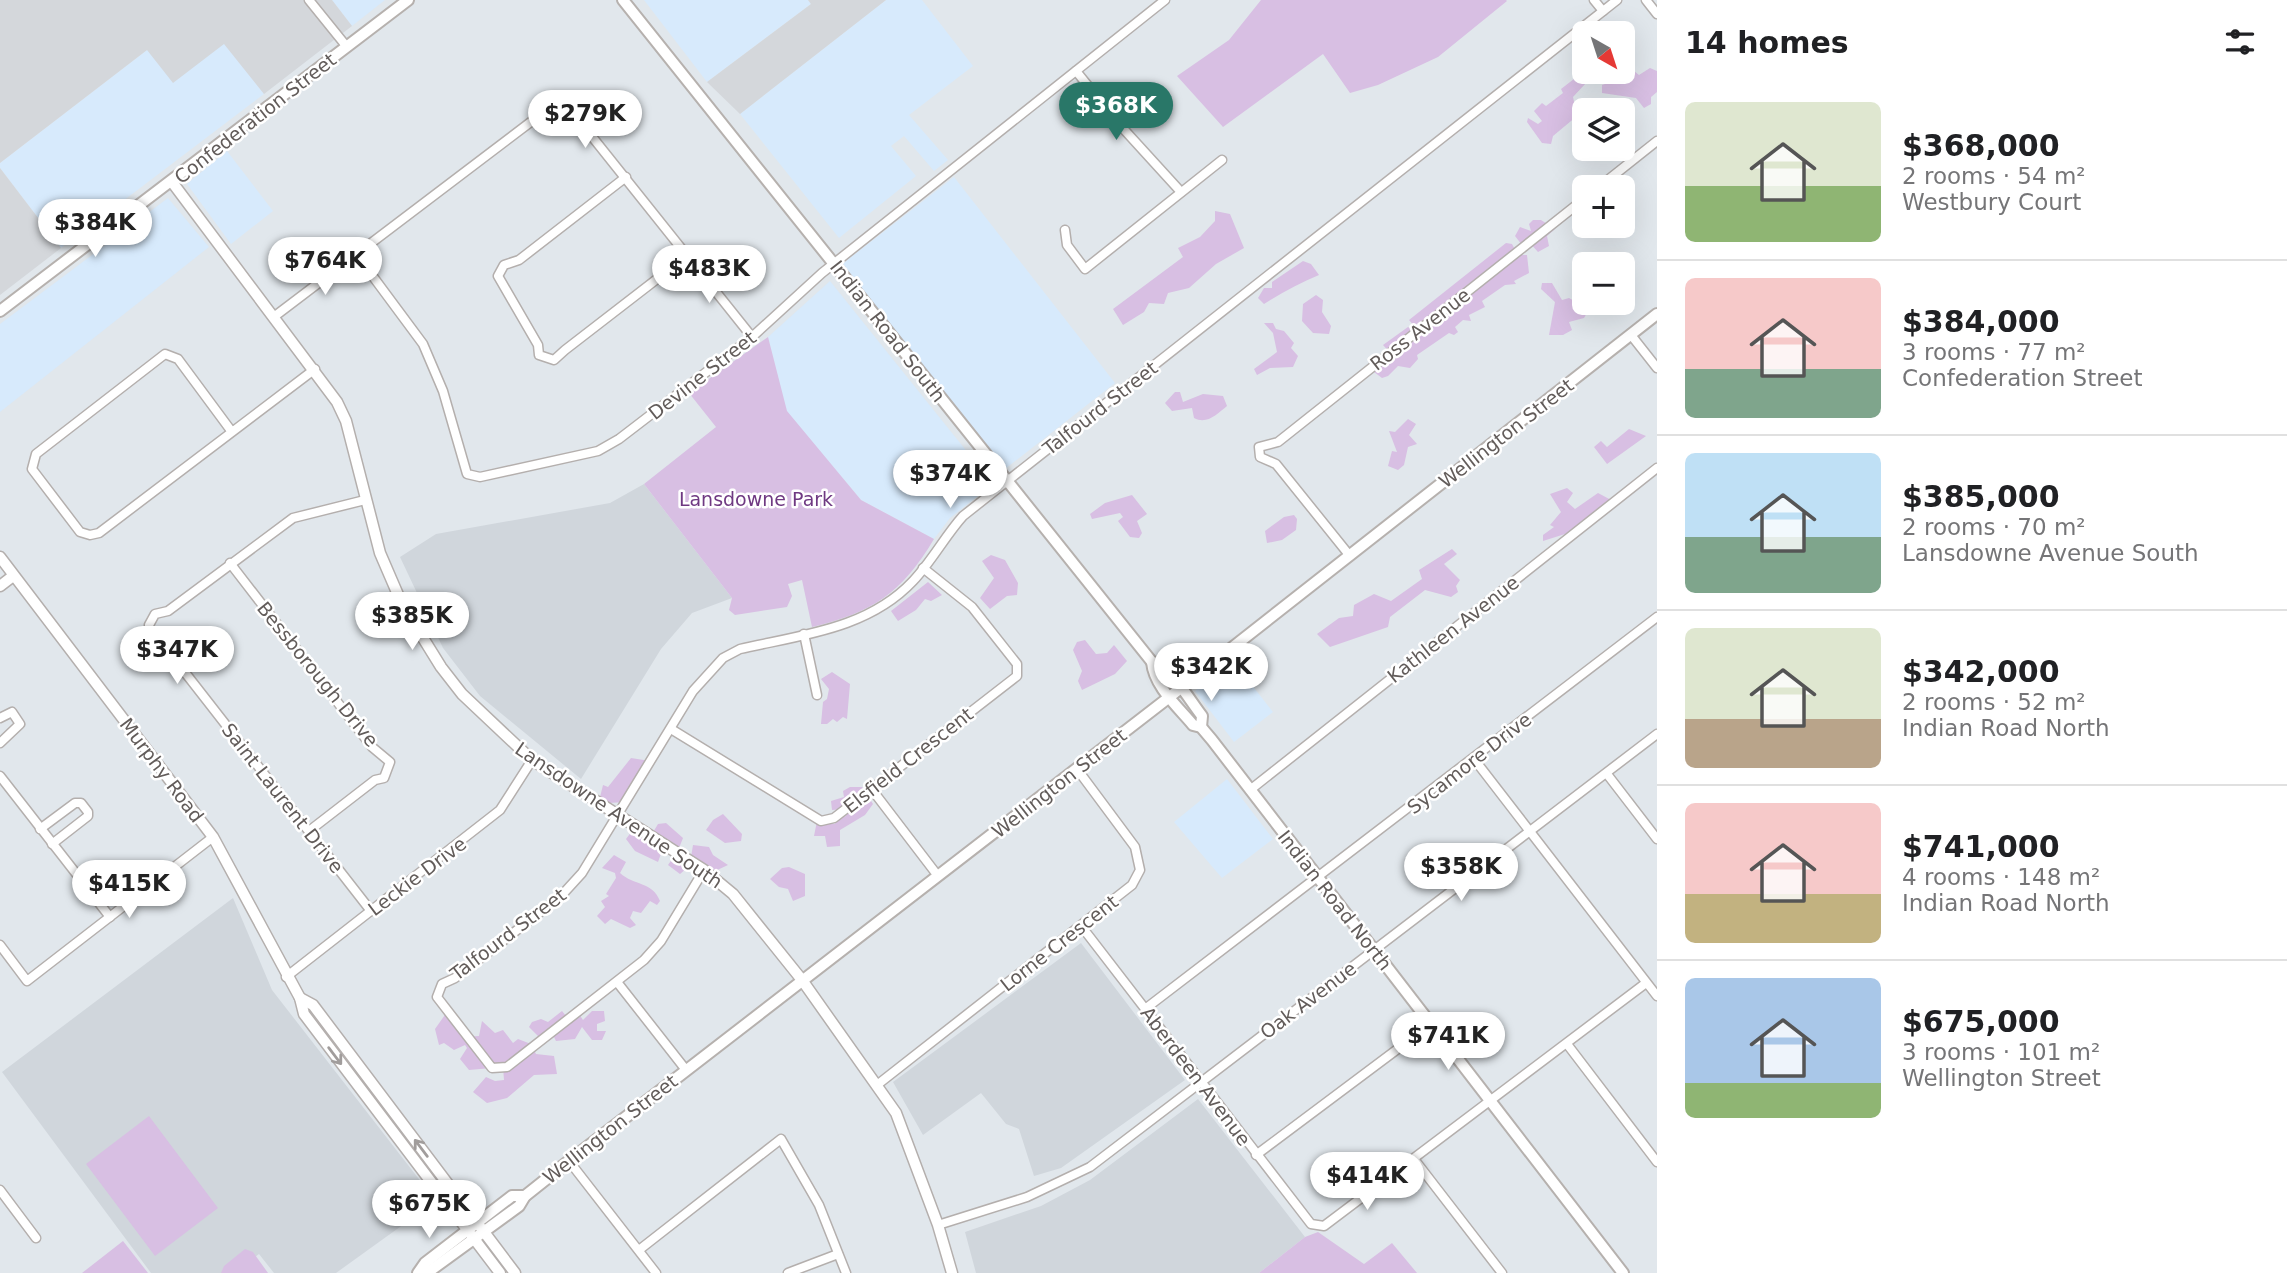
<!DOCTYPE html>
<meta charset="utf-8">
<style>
body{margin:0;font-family:"DejaVu Sans",sans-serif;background:#f2f2f2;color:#202124;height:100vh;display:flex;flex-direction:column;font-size:26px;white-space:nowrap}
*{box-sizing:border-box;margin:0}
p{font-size:23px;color:#757577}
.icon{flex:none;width:38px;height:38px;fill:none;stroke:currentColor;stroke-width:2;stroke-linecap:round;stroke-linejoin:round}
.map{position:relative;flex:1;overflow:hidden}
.drawer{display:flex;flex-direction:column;background:#fff;width:630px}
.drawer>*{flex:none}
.needle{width:46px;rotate:141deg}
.controls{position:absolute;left:1572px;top:21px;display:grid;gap:14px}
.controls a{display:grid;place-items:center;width:63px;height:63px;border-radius:10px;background:#fff;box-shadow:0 7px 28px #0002;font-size:35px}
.price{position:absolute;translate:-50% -60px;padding:0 16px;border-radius:24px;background:#fff;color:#222;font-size:23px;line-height:46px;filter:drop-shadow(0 2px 4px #0008)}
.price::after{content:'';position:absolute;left:50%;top:42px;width:21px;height:16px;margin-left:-10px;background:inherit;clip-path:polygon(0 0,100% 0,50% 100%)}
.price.active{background:#297768;color:#fff}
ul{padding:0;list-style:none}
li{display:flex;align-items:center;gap:21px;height:175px;padding:0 28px}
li+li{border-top:2px solid #e0e0e0}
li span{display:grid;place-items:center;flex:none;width:196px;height:140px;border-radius:10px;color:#555}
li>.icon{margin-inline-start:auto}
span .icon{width:84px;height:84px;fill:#fffc;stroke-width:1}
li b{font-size:30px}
h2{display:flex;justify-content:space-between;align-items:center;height:84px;padding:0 28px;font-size:30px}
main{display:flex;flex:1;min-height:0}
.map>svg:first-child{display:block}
.commercial{fill:#d7eafc}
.industrial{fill:#d4d7db}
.education{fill:#d0d6dc}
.green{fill:#d8bfe3}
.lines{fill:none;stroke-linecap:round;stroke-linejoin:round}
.minor-casing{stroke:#b4afad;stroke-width:11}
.tertiary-casing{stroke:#b4afad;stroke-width:13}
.secondary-casing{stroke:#b6b1ae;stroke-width:14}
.minor{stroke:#fff;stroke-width:8}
.tertiary{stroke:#fff;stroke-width:10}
.secondary{stroke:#fff;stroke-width:10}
.oneway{stroke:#a19d9c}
.labels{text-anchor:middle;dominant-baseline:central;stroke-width:5;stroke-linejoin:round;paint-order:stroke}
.street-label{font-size:19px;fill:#625c5a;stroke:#fff}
.park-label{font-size:19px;fill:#6f3982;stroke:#fff}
</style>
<main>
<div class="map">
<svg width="1657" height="1273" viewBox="0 0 1657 1273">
<rect width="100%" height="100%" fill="#e1e7ec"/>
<g class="commercial">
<polygon points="332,0 385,0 352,26"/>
<polygon points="644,0 808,0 811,4 707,82"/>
<polygon points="886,0 922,0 973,66 909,115 948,160 934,171 904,136 891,146 916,176 839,238 740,114"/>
<polygon points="224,43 264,94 61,248 0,168 0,163 147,50"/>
<polygon points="227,151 273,211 231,244 187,184"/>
<polygon points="954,177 1115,383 1005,469 841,265"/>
<polygon points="168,198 209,247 0,412 0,324"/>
<polygon points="830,281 993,484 950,518 934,539 861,500 786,411 768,337"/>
<polygon points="1233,661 1273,712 1234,742 1195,691"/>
<polygon points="1227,779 1273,839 1222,878 1174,822"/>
</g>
<g class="industrial">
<polygon points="0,0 332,0 352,26 264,94 224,44 173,83 147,50 0,163"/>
<polygon points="808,0 886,0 740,114 707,82 811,4"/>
<polygon points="0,168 61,248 0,295"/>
</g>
<g class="education">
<polygon points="644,484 732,598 692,613 661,649 581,779 480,696 443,648 400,557 436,534 610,503"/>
<polygon points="233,898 272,990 436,1201 336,1273 274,1273 259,1254 234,1273 151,1273 2,1072"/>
<polygon points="1081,943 1185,1080 1061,1168 1034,1176 1019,1129 1006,1124 981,1093 923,1135 893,1082"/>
<polygon points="1198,1099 1305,1237 1259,1273 976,1273 965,1232 1041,1206 1090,1180"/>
</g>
<g class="green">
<polygon points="1261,0 1506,0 1507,1 1438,57 1378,85 1350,93 1323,54 1223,127 1177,76 1229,40"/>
<polygon points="1629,67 1639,75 1650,68 1657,71 1657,92 1651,97 1651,104 1644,108 1636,98 1602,93 1602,85 1620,79"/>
<polygon points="1574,79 1586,83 1573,97 1577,116 1553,136 1551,144 1542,143 1527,122 1528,118 1538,124 1542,121 1534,111 1542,103 1546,106 1563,93 1561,89"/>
<polygon points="1215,211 1230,214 1244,248 1216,264 1189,288 1168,293 1164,304 1149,303 1144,312 1123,325 1113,309 1183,257 1178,248 1200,237 1215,221"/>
<polygon points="1533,220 1541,220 1555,229 1547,236 1549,246 1538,252 1529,242 1522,245 1515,236 1520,227 1531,231 1529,224"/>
<polygon points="1506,243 1512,244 1518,255 1527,255 1529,273 1514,281 1516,284 1505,285 1482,301 1485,307 1469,315 1471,321 1463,320 1455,327 1458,332 1454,335 1449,333 1417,355 1418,359 1410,368 1398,366 1388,376 1382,378 1374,372 1375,366 1387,364 1386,360 1391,354 1383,345 1408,327 1418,333 1423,330 1415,327 1409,320"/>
<path d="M1303,261L1311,264L1319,275C1300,283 1283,292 1264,304L1258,298L1264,288H1272V282Z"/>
<polygon points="1542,283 1552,283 1562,300 1569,298 1589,309 1584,318 1569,322 1572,330 1563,335 1549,335 1555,302 1541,289"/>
<polygon points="1316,295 1323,300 1322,312 1331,326 1329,334 1313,333 1302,321 1303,304"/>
<polygon points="1264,323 1273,323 1276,329 1284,331 1294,343 1291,348 1298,356 1293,367 1270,368 1257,375 1254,369 1277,352 1273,333"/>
<path d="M768,337L787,411L861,500L934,539C901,594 873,612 812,627L802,580L788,584L792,596L787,607L735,615L729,610L732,598L644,484L716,427L689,393Z"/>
<path d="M1175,392H1180L1183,402L1203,394L1223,396L1227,406C1217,414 1207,425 1194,418L1192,408L1172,411L1165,403Z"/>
<polygon points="1408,419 1416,424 1409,435 1417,444 1408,447 1404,465 1398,470 1388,466 1392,451 1397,452 1389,431 1395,432"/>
<polygon points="1629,429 1646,436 1607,464 1594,447 1601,441 1607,447"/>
<polygon points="1567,488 1573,493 1567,502 1575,509 1598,493 1613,501 1565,534 1543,541 1543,535 1554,527 1550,525 1561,512 1550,494"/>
<polygon points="1132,495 1147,514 1137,521 1142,533 1139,538 1130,537 1118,521 1123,517 1120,513 1092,519 1090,514 1105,503"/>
<polygon points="1294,515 1297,519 1296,530 1282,540 1267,543 1265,531 1284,517"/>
<polygon points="1452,549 1457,554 1444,564 1460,580 1456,586 1458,592 1451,597 1425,590 1390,617 1388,627 1330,647 1317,634 1339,618 1353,616 1354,605 1374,594 1391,601 1422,579 1419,570"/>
<polygon points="991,555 1005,560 1018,583 1017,595 1007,596 990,609 980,598 994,578 982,561"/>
<polygon points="928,582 942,595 931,601 925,599 916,610 898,621 891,611"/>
<polygon points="1085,640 1096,654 1107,653 1114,645 1127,661 1115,674 1082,690 1078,681 1082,671 1073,650 1077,642"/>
<polygon points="832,672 850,684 847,719 843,717 837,722 833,719 827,724 821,724 823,702 827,699 829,689 821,679"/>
<polygon points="631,758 650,761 626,802 608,803 600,797 603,785 608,787"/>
<polygon points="850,787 862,787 873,804 865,815 840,830 840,846 827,847 825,836 814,836 817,821 835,824 836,819 846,816 846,809 832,810 831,801 844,797 843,791"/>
<polygon points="723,814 742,834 741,841 725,843 706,830 713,820"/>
<polygon points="666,823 683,838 679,848 666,840 658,862 635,851 626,839 632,831 649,839 658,824"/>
<polygon points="693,845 709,847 713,855 728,865 713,872 694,862 680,874 668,865 675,855 691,857"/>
<path d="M614,855L626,862L620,873C634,886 652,881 660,901L657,905L650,901L641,913L633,911L630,918L636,925L630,928L611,919L605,924L597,916L605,907L601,901L609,896L606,894L616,878L615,873L602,868Z"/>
<polygon points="789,867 805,874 805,896 793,901 788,889 779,887 770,879 782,868"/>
<polygon points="562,1011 566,1016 577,1011 583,1020 592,1011 604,1011 605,1021 597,1024 597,1031 606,1031 602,1040 592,1040 582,1027 575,1039 556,1041 554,1037 541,1039 529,1027 532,1022 541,1019 548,1022"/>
<polygon points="447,1012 463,1037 479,1036 482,1021 495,1033 503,1030 513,1043 518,1039 531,1044 536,1054 554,1056 557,1074 534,1075 507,1098 487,1103 473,1092 486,1077 495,1081 504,1080 503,1067 469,1070 460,1059 467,1048 465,1045 454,1050 444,1043 439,1045 435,1029"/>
<polygon points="149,1116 218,1208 155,1256 86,1164"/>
<polygon points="1318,1232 1364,1264 1392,1243 1417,1273 1259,1273 1305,1237"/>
<polygon points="123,1241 148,1273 82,1273"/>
<polygon points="245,1249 253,1252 268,1273 221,1273 224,1266"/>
</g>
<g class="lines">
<g class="minor-casing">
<g id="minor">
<polyline points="309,0 347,47"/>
<polyline points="1594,0 1603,11"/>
<polyline points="1646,0 1657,14"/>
<polyline points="1076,71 1119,124 1181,192"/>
<polyline points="626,177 519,260 504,265 498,276 538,345 539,355 554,360 565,350 688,255"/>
<polyline points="1599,187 1657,141"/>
<polyline points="1065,230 1067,245 1085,269 1222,160"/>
<polyline points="357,255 423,344 443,391 467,474 480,477 598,451 619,439 752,337 822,273 1165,0"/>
<polyline points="275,316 557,102 566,104 752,337"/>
<polyline points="1631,335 1657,368"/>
<polyline points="232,432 178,359 165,354 36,454 32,469 80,532 90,535 99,533 315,369"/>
<polyline points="365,500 293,518 168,611 155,614 149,625 152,638 162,643 371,911"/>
<polyline points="1350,556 1276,464 1260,457 1259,447 1278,442 1584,199"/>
<polyline points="230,563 372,747 390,762 384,778 375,780 309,831"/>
<polyline points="804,634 817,695"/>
<polyline points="0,718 12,712 20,724 0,743"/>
<polyline points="671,729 821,821 834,818 1017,676 1017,664 972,607 923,568"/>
<polyline points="1474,759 1657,996"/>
<polyline points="1607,774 1657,839"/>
<polyline points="0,776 110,917"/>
<polyline points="870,787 938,876"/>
<polyline points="1250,790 1657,468"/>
<polyline points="40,829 75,803 81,803 88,812 88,816 52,844"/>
<path d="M704,870L661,941L644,960L507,1067L492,1068L437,997L442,984L455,978L561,896L582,873L693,691L723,658L740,649C801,635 868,629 913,581C932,561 945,536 963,516L1617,0"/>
<polyline points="1082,927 1311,1224 1324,1226 1646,983"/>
<polyline points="0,945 27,981 213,837"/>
<polyline points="286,977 500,810 532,760"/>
<polyline points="617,982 686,1070"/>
<polyline points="1145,1009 1657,617"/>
<polyline points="1567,1044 1657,1162"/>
<polyline points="877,1085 1132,885 1140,870 1135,847 1077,769"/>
<polyline points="1256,1155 1431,1024"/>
<polyline points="1414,1159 1502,1273"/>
<polyline points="569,1161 656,1273"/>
<polyline points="0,1190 36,1238"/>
<polyline points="938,1225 1027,1197 1090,1167 1657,734"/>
<polyline points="639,1250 781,1139 819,1205 846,1273"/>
<polyline points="788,1273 838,1254"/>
</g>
</g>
<g class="tertiary-casing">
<g id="tertiary">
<polyline points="172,182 337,402 346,421 380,553 402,604 441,667 462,694 532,760 704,870 733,894 802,980 896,1113 938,1225 952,1273"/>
<polyline points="0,557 213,837 300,998 304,1014 500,1273"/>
<polyline points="0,586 13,576"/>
<polyline points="300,998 313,1005 515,1273"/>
</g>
</g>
<g class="secondary-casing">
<g id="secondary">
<path d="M623,0L1152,662C1174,671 1188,698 1202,716L1201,727"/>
<polyline points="0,311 408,0"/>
<path d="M1152,662C1154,686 1178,707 1193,725L1201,727L1212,740L1623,1273"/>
<polyline points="418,1273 425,1263 512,1196 525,1196"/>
<polyline points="427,1273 519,1206 525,1196 569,1161 1163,702 1657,314"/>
</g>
</g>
<use href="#minor" class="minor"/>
<use href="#tertiary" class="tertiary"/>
<use href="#secondary" class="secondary"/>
</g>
<defs><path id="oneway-shaft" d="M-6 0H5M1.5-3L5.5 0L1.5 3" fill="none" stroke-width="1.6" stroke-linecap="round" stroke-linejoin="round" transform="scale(1.75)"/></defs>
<g class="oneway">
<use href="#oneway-shaft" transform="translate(335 1056) rotate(53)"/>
<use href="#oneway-shaft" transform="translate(421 1148) rotate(-127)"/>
</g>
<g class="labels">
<g class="street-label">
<text transform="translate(255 118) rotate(-38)">Confederation Street</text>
<text transform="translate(1420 329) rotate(-38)">Ross Avenue</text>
<text transform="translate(888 331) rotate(52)">Indian Road South</text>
<text transform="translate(702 375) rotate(-38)">Devine Street</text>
<text transform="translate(1100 408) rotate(-38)">Talfourd Street</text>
<text transform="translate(1506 433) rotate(-38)">Wellington Street</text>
<text transform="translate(1453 629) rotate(-38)">Kathleen Avenue</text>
<text transform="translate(318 674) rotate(51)">Bessborough Drive</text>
<text transform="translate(908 760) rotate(-38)">Elsfield Crescent</text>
<text transform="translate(1469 763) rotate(-38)">Sycamore Drive</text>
<text transform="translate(162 770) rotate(53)">Murphy Road</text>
<text transform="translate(1059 783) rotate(-38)">Wellington Street</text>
<text transform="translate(283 798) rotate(52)">Saint Laurent Drive</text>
<text transform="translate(619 815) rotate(34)">Lansdowne Avenue South</text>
<text transform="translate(417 876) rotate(-37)">Leckie Drive</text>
<text transform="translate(1335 900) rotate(52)">Indian Road North</text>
<text transform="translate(508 934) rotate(-37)">Talfourd Street</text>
<text transform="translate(1059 943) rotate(-38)">Lorne Crescent</text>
<text transform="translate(1308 1000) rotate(-37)">Oak Avenue</text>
<text transform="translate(1196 1076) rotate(53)">Aberdeen Avenue</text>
<text transform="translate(610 1129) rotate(-38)">Wellington Street</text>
</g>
<g class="park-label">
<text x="756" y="499">Lansdowne Park</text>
</g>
</g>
</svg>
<div class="controls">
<a><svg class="needle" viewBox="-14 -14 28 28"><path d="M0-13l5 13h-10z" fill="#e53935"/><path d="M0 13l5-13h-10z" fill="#757577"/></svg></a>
<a><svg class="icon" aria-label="layers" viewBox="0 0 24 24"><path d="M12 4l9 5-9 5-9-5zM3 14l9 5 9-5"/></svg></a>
<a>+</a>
<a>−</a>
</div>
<b class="price active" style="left:1116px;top:142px">$368K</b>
<b class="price" style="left:585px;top:150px">$279K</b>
<b class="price" style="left:95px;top:259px">$384K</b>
<b class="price" style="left:325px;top:297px">$764K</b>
<b class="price" style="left:709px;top:305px">$483K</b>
<b class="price" style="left:950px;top:510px">$374K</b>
<b class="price" style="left:412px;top:652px">$385K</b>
<b class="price" style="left:177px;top:686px">$347K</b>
<b class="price" style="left:1211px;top:703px">$342K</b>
<b class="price" style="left:1461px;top:903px">$358K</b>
<b class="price" style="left:129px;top:920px">$415K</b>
<b class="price" style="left:1448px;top:1072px">$741K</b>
<b class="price" style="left:1367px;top:1212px">$414K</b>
<b class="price" style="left:429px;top:1240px">$675K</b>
</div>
<section class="drawer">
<h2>14 homes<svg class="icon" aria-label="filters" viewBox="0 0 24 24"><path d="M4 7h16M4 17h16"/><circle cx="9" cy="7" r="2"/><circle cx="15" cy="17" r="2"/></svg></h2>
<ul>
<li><span style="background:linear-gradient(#dfe7d0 60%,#8fb573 0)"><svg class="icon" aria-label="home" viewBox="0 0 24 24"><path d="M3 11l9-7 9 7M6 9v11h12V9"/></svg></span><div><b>$368,000</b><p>2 rooms · 54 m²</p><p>Westbury Court</p></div></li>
<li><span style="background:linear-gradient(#f6c9c9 65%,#7fa58c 0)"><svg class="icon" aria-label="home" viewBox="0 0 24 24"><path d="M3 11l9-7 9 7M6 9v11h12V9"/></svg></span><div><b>$384,000</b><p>3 rooms · 77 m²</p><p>Confederation Street</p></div></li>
<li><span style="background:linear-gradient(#bfe0f5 60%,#7fa58c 0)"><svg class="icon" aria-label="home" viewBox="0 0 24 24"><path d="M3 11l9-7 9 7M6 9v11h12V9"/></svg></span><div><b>$385,000</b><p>2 rooms · 70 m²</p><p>Lansdowne Avenue South</p></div></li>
<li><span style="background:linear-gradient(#dfe7d0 65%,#b9a48a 0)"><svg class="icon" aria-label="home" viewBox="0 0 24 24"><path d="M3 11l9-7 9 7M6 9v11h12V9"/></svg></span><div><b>$342,000</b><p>2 rooms · 52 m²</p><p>Indian Road North</p></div></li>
<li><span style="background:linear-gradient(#f6c9c9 65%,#c2b280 0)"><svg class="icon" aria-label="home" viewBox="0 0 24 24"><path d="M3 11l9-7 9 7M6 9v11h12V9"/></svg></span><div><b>$741,000</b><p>4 rooms · 148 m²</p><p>Indian Road North</p></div></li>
<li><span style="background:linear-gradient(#a9c7e8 75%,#8fb573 0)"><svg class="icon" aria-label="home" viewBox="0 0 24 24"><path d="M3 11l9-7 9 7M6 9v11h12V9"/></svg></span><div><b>$675,000</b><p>3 rooms · 101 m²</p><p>Wellington Street</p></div></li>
</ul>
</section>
</main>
